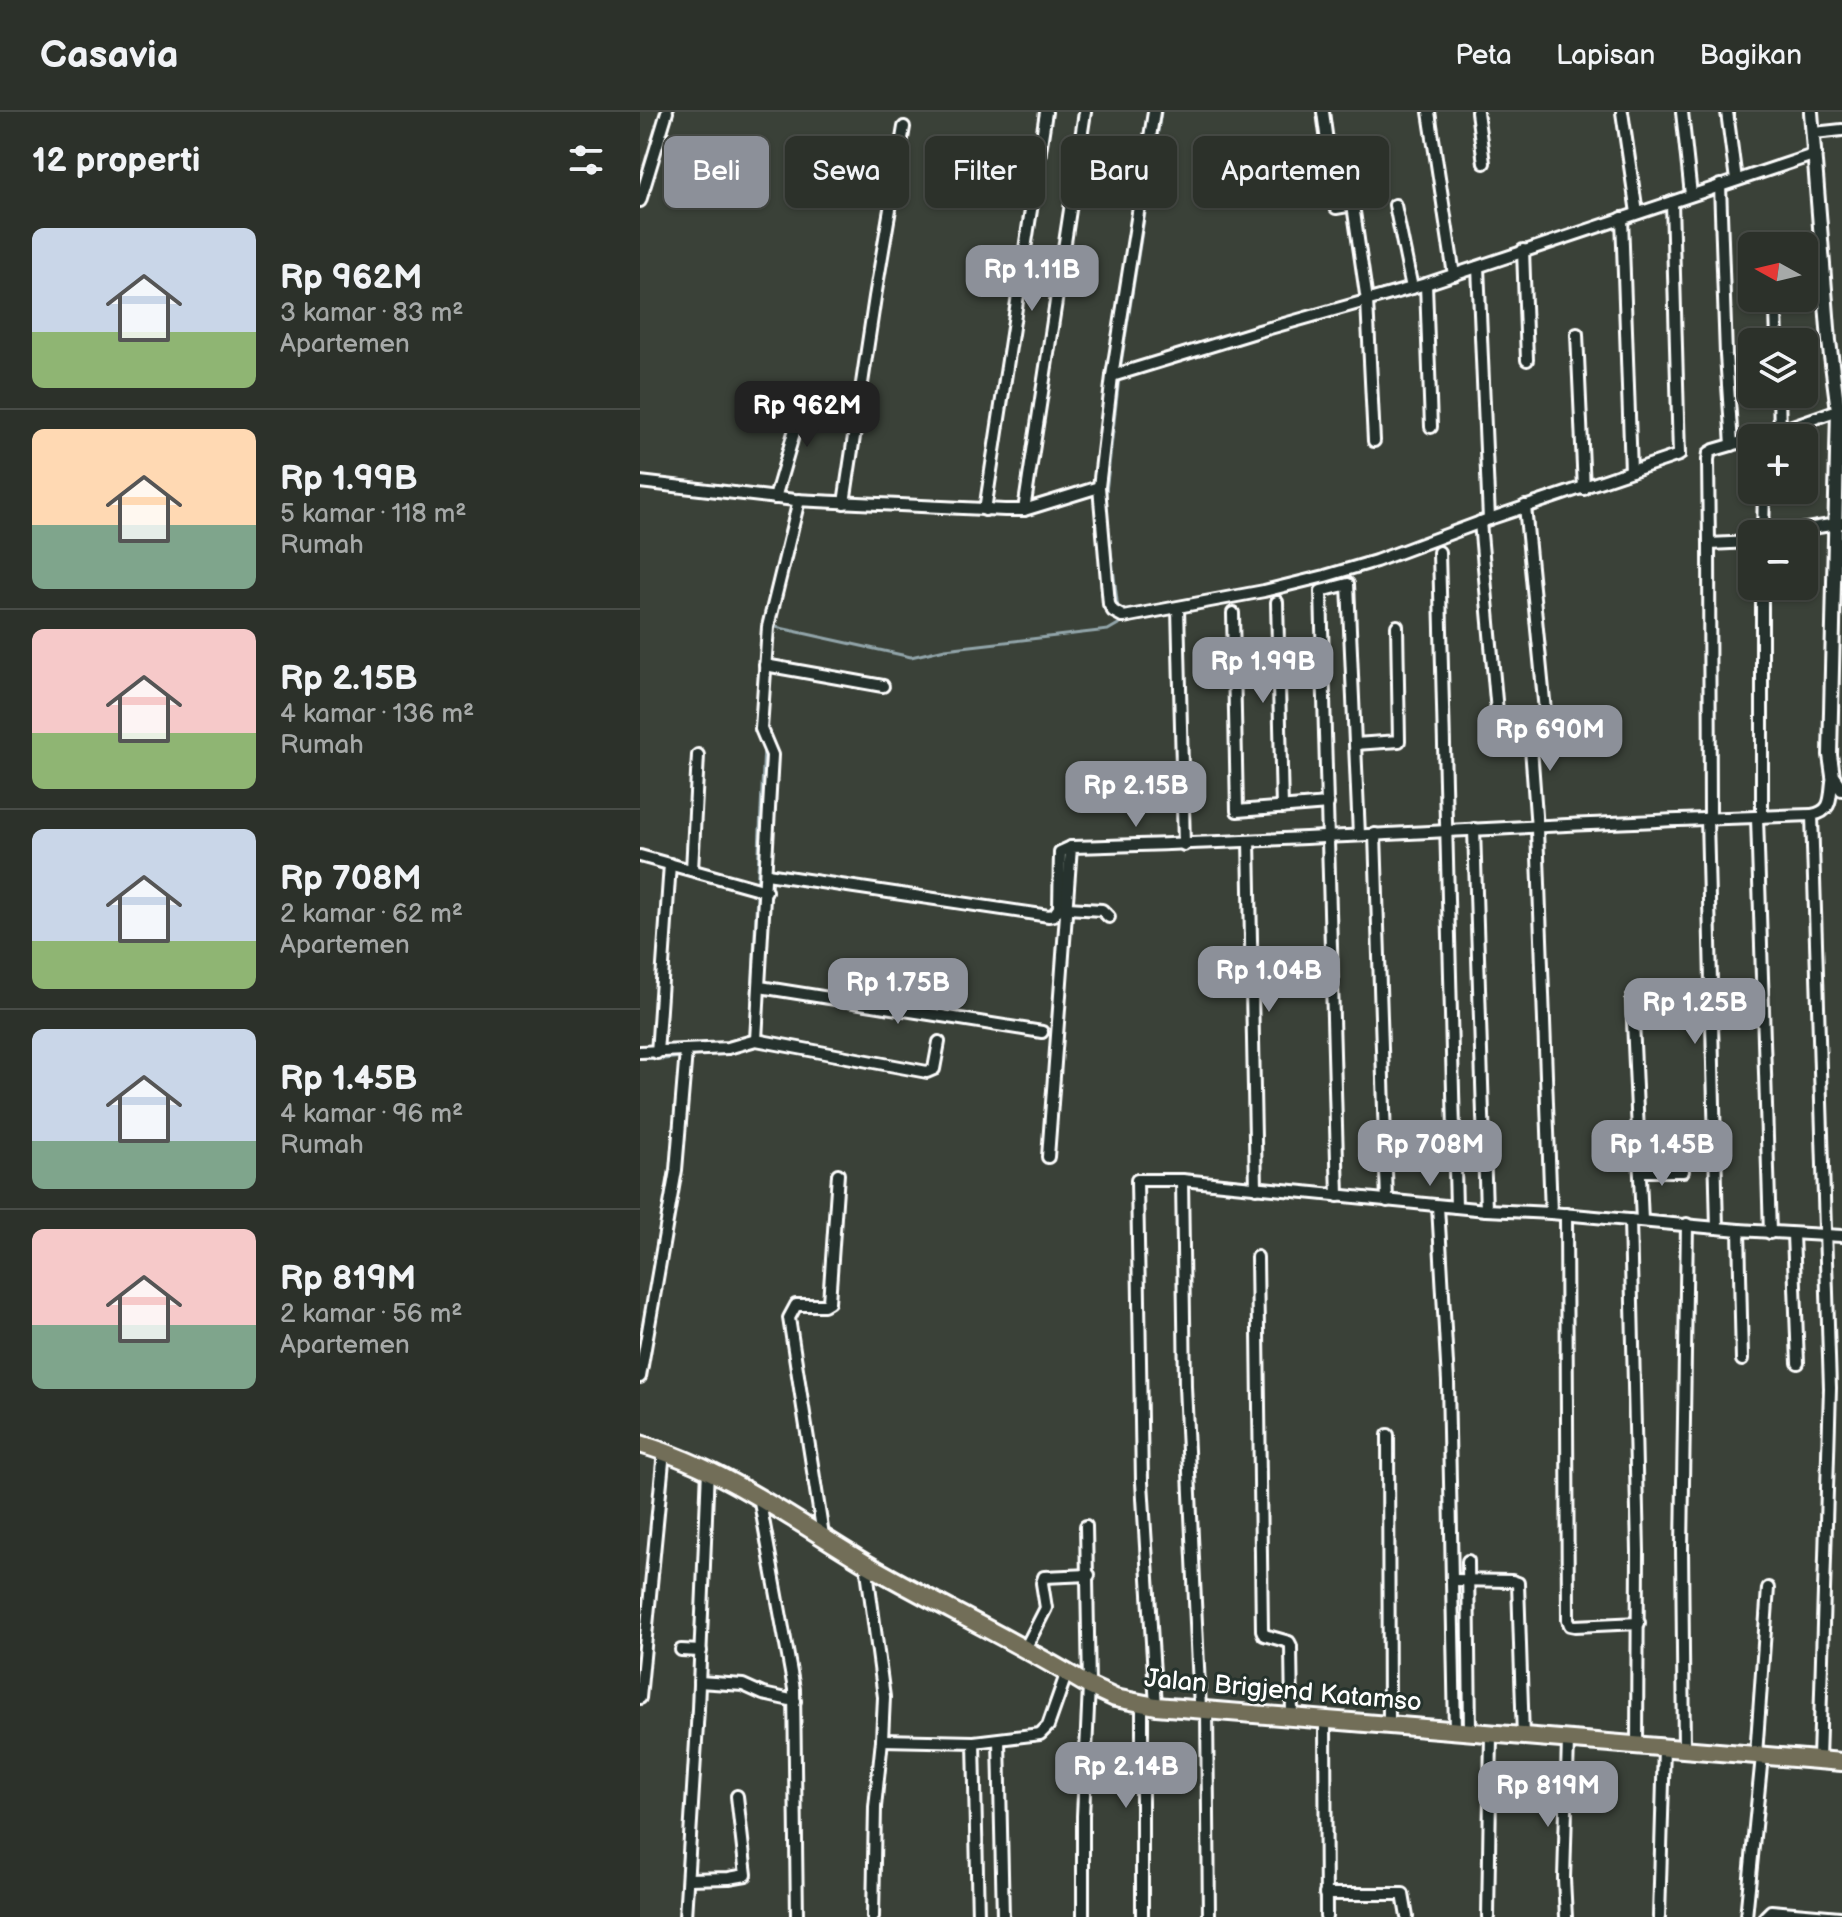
<!DOCTYPE html>
<html lang="id">
<meta charset="utf-8">
<style>
body{margin:0;font-family:"Balsamiq Sans",sans-serif;background:#383d36;color:#f1f3f6;height:100vh;display:flex;flex-direction:column;font-size:30px;white-space:nowrap}
*{box-sizing:border-box;margin:0}
p{font-size:26px;color:#a6a9a8}
.icon{flex:none;width:44px;height:44px;fill:none;stroke:currentColor;stroke-width:2;stroke-linecap:round;stroke-linejoin:round}
.map{position:relative;flex:1;overflow:hidden}
.side{display:flex;flex-direction:column;background:#2c312a;width:640px}
.side>*{flex:none}
.guide{position:absolute;left:24px;top:24px;width:760px;height:72px;display:flex;gap:16px}
.needle{width:52px;rotate:278deg}
.tools{position:absolute;left:1098px;top:120px;display:grid;gap:16px}
.tools a{display:grid;place-items:center;width:80px;height:80px;border-radius:12px;background:#2c312a;box-shadow:0 2px 6px #0004,0 0 0 2px #484c47;font-size:40px}
.price{position:absolute;translate:-50% -68px;padding:0 18px;border-radius:16px;background:#8c9099;color:#fff;font-size:26px;line-height:52px;filter:drop-shadow(0 2px 4px #0008)}
.price::after{content:'';position:absolute;left:50%;top:48px;width:24px;height:18px;margin-left:-12px;background:inherit;clip-path:polygon(0 0,100% 0,50% 100%)}
.price.selected{background:#222;color:#fff}
ul{padding:0;list-style:none}
li{display:flex;align-items:center;gap:24px;height:200px;padding:0 32px}
li+li{border-top:2px solid #484c47}
li span{display:grid;place-items:center;flex:none;width:224px;height:160px;border-radius:12px;color:#555}
li>.icon{margin-inline-start:auto}
span .icon{width:96px;height:96px;fill:#fffc;stroke-width:1}
li b{font-size:34px}
h2{display:flex;justify-content:space-between;align-items:center;height:96px;padding:0 32px;font-size:34px}
.chip{padding:0 28px;border-radius:12px;background:#2c312a;box-shadow:0 2px 6px #0004,0 0 0 2px #484c47;font-size:28px;line-height:72px}
.chip.selected{background:#8c9099;color:#fff}
header{display:flex;align-items:center;gap:48px;box-sizing:border-box;height:112px;padding:0 40px;background:#2c312a;border-bottom:2px solid #484c47}
header strong{font-size:38px}
nav{display:flex;gap:44px;margin-inline-start:auto;font-size:28px}
main{display:flex;flex:1;min-height:0}
.map>svg:first-child{display:block}
.lines{fill:none;stroke-linecap:round;stroke-linejoin:round}
.stream{stroke:#92a5aa;stroke-width:3}
.minor-casing{stroke:#fff;stroke-width:16}
.tertiary-casing{stroke:#fff;stroke-width:18}
.trunk-casing{stroke:#fff;stroke-width:22}
.minor{stroke:#26332d;stroke-width:10}
.tertiary{stroke:#26332d;stroke-width:12}
.trunk{stroke:#726e59;stroke-width:16}
.labels{text-anchor:middle;dominant-baseline:central;stroke-width:6;stroke-linejoin:round;paint-order:stroke}
.street-label{font-size:26px;fill:#fff;stroke:#26332d}
</style>
<header>
<strong>Casavia</strong>
<nav><a>Peta</a><a>Lapisan</a><a>Bagikan</a></nav>
</header>
<main>
<section class="side">
<h2>12 properti<svg class="icon" aria-label="filters" viewBox="0 0 24 24"><path d="M4 7h16M4 17h16"/><circle cx="9" cy="7" r="2"/><circle cx="15" cy="17" r="2"/></svg></h2>
<ul>
<li><span style="background:linear-gradient(#c9d6e8 65%,#8fb573 0)"><svg class="icon" aria-label="home" viewBox="0 0 24 24"><path d="M3 11l9-7 9 7M6 9v11h12V9"/></svg></span><div><b>Rp 962M</b><p>3 kamar · 83 m²</p><p>Apartemen</p></div></li>
<li><span style="background:linear-gradient(#ffd9b3 60%,#7fa58c 0)"><svg class="icon" aria-label="home" viewBox="0 0 24 24"><path d="M3 11l9-7 9 7M6 9v11h12V9"/></svg></span><div><b>Rp 1.99B</b><p>5 kamar · 118 m²</p><p>Rumah</p></div></li>
<li><span style="background:linear-gradient(#f6c9c9 65%,#8fb573 0)"><svg class="icon" aria-label="home" viewBox="0 0 24 24"><path d="M3 11l9-7 9 7M6 9v11h12V9"/></svg></span><div><b>Rp 2.15B</b><p>4 kamar · 136 m²</p><p>Rumah</p></div></li>
<li><span style="background:linear-gradient(#c9d6e8 70%,#8fb573 0)"><svg class="icon" aria-label="home" viewBox="0 0 24 24"><path d="M3 11l9-7 9 7M6 9v11h12V9"/></svg></span><div><b>Rp 708M</b><p>2 kamar · 62 m²</p><p>Apartemen</p></div></li>
<li><span style="background:linear-gradient(#c9d6e8 70%,#7fa58c 0)"><svg class="icon" aria-label="home" viewBox="0 0 24 24"><path d="M3 11l9-7 9 7M6 9v11h12V9"/></svg></span><div><b>Rp 1.45B</b><p>4 kamar · 96 m²</p><p>Rumah</p></div></li>
<li><span style="background:linear-gradient(#f6c9c9 60%,#7fa58c 0)"><svg class="icon" aria-label="home" viewBox="0 0 24 24"><path d="M3 11l9-7 9 7M6 9v11h12V9"/></svg></span><div><b>Rp 819M</b><p>2 kamar · 56 m²</p><p>Apartemen</p></div></li>
</ul>
</section>
<div class="map">
<svg width="1202" height="1805" viewBox="0 0 1202 1805">
<rect width="100%" height="100%" fill="#3a4138"/>
<filter id="ink" filterUnits="userSpaceOnUse"><feTurbulence type="fractalNoise" baseFrequency=".0125" numOctaves="2"/><feDisplacementMap in="SourceGraphic" scale="16" xChannelSelector="R" yChannelSelector="G"/><feConvolveMatrix kernelMatrix="1 2 1 2 8 2 1 2 1" color-interpolation-filters="sRGB"/></filter>
<g filter="url(#ink)">
<g class="lines">
<g class="stream">
<polyline points="480,258 521,0"/>
<polyline points="478,497 465,389 479,266"/>
<polyline points="131,514 271,545 305,537 468,518 480,511 479,504"/>
<polyline points="0,750 115,782"/>
<polyline points="110,926 124,634"/>
<polyline points="95,939 106,937 110,933"/>
<polyline points="0,946 24,947 80,941"/>
</g>
<g class="minor-casing">
<g id="minor">
<polyline points="514,0 472,264 459,375 469,492 473,499 484,505 624,479 685,464 736,449 849,407 1039,343 1032,90"/>
<polyline points="683,0 696,96 713,93 727,189 734,329"/>
<polyline points="789,0 814,163"/>
<polyline points="837,0 844,51"/>
<polyline points="982,0 997,101"/>
<polyline points="1042,0 1051,83"/>
<polyline points="1087,0 1096,68"/>
<polyline points="1174,21 1202,18"/>
<polyline points="1080,73 1086,243 1092,333"/>
<polyline points="0,89 27,0"/>
<polyline points="755,93 772,176"/>
<polyline points="982,106 991,359"/>
<polyline points="883,138 887,248"/>
<polyline points="838,155 849,407"/>
<polyline points="786,172 791,315"/>
<polyline points="1136,197 1137,230"/>
<polyline points="937,222 944,377"/>
<polyline points="472,264 619,219 786,172 1176,42"/>
<polyline points="1139,282 1140,319"/>
<polyline points="1124,326 1124,324 1198,298"/>
<polyline points="1112,327 1074,338 1069,341 1068,348 1069,432 1112,430"/>
<polyline points="0,370 155,388 365,398 384,398 459,375"/>
<polyline points="135,386 166,279"/>
<polyline points="204,391 235,185 264,15"/>
<polyline points="345,398 406,0"/>
<polyline points="384,398 445,0"/>
<polyline points="840,410 858,611 902,605 905,599 885,394"/>
<polyline points="1123,422 1124,378"/>
<polyline points="1137,422 1202,411"/>
<polyline points="1069,432 1070,706"/>
<polyline points="799,440 816,1095"/>
<polyline points="637,490 642,696"/>
<polyline points="538,496 544,733"/>
<polyline points="593,501 597,699 688,692"/>
<polyline points="125,553 243,574"/>
<polyline points="889,608 897,717 911,1101"/>
<polyline points="715,632 759,629 757,514"/>
<polyline points="1117,705 1130,1121"/>
<polyline points="1122,705 1122,474"/>
<polyline points="1067,706 1077,1116 1099,1118"/>
<polyline points="834,717 846,1098"/>
<polyline points="735,722 747,1089"/>
<polyline points="609,729 616,1076"/>
<polyline points="0,744 126,779"/>
<polyline points="52,758 58,643"/>
<polyline points="127,762 409,804 414,803 419,796 420,740 431,735"/>
<polyline points="427,796 462,798 469,805"/>
<polyline points="120,875 402,920"/>
<polyline points="992,887 1002,1109"/>
<polyline points="116,928 287,960 294,957 299,930"/>
<polyline points="0,940 88,936 116,928 132,643 121,617 128,515 159,388"/>
<polyline points="17,941 30,752"/>
<path d="M408,1045L431,735C678,729 925,710 1172,703"/>
<polyline points="1001,1059 1043,1059"/>
<polyline points="542,1068 545,1274 560,1597"/>
<polyline points="698,1084 681,479 708,472 719,723"/>
<polyline points="798,1094 808,1270 815,1619"/>
<polyline points="926,1102 928,1508 930,1513 935,1514 999,1511"/>
<polyline points="990,1108 998,1439 997,1634"/>
<polyline points="1153,1122 1158,1251"/>
<polyline points="617,1145 622,1518 624,1523 649,1530 651,1534 652,1604"/>
<polyline points="1102,1248 1099,1118 1202,1124"/>
<polyline points="0,1265 36,1058 46,939"/>
<polyline points="748,1323 749,1613"/>
<polyline points="119,1385 154,1577 157,1805"/>
<polyline points="183,1423 149,1206 156,1193 184,1193 189,1190 198,1062"/>
<polyline points="828,1449 830,1620"/>
<polyline points="226,1451 244,1585 242,1628 235,1695 233,1805"/>
<polyline points="812,1468 872,1469 878,1471 883,1625"/>
<polyline points="385,1537 406,1496 402,1471 404,1465 449,1463"/>
<polyline points="41,1538 61,1539"/>
<polyline points="59,1570 103,1573 123,1582 155,1589"/>
<polyline points="0,1586 24,1339"/>
<polyline points="516,1594 502,1370 497,1068 542,1068 846,1098 911,1101 1077,1116"/>
<polyline points="567,1598 569,1805"/>
<polyline points="685,1608 686,1805"/>
<polyline points="242,1628 334,1630 338,1805"/>
<polyline points="359,1628 363,1805"/>
<polyline points="334,1630 400,1622 408,1614 427,1560"/>
<polyline points="1044,1638 1042,1436 1047,1112"/>
<polyline points="1116,1643 1128,1476"/>
<path d="M1179,1648L1190,1276L1172,703C1195,699 1189,682 1193,664"/>
<polyline points="48,1767 89,1766 106,1763 97,1684"/>
<polyline points="685,1782 763,1782 767,1805"/>
<polyline points="45,1805 58,1597 68,1357"/>
<polyline points="443,1805 443,1704 449,1574 446,1414"/>
<polyline points="502,1805 502,1591"/>
<polyline points="848,1805 851,1622"/>
<polyline points="926,1805 924,1767 928,1628"/>
<polyline points="1019,1805 1024,1636"/>
<polyline points="1106,1805 1122,1644"/>
<polyline points="1125,1805 1131,1799 1200,1805"/>
</g>
</g>
<g class="tertiary-casing">
<polyline id="tertiary" points="1171,0 1189,229 1198,298 1190,643 1193,664 1202,677"/>
</g>
<g class="trunk-casing">
<path id="trunk" d="M0,1332C83,1356 152,1407 225,1451C299,1494 376,1529 449,1574L475,1586L516,1594L1202,1650"/>
</g>
<use href="#minor" class="minor"/>
<use href="#tertiary" class="tertiary"/>
<use href="#trunk" class="trunk"/>
</g>
</g>
<g class="labels">
<g class="street-label">
<text transform="translate(643 1579) rotate(5)">Jalan Brigjend Katamso</text>
</g>
</g>
</svg>
<div class="tools">
<a><svg class="needle" viewBox="-14 -14 28 28"><path d="M0-13l5 13h-10z" fill="#e53935"/><path d="M0 13l5-13h-10z" fill="#a6a9a8"/></svg></a>
<a><svg class="icon" aria-label="layers" viewBox="0 0 24 24"><path d="M12 4l9 5-9 5-9-5zM3 14l9 5 9-5"/></svg></a>
<a>+</a>
<a>−</a>
</div>
<b class="price" style="left:392px;top:201px">Rp 1.11B</b>
<b class="price selected" style="left:167px;top:337px">Rp 962M</b>
<b class="price" style="left:623px;top:593px">Rp 1.99B</b>
<b class="price" style="left:910px;top:661px">Rp 690M</b>
<b class="price" style="left:496px;top:717px">Rp 2.15B</b>
<b class="price" style="left:629px;top:902px">Rp 1.04B</b>
<b class="price" style="left:258px;top:914px">Rp 1.75B</b>
<b class="price" style="left:1055px;top:934px">Rp 1.25B</b>
<b class="price" style="left:790px;top:1076px">Rp 708M</b>
<b class="price" style="left:1022px;top:1076px">Rp 1.45B</b>
<b class="price" style="left:486px;top:1698px">Rp 2.14B</b>
<b class="price" style="left:908px;top:1717px">Rp 819M</b>
<div class="guide">
<a class="chip selected">Beli</a>
<a class="chip">Sewa</a>
<a class="chip">Filter</a>
<a class="chip">Baru</a>
<a class="chip">Apartemen</a>
</div>
</div>
</main>
